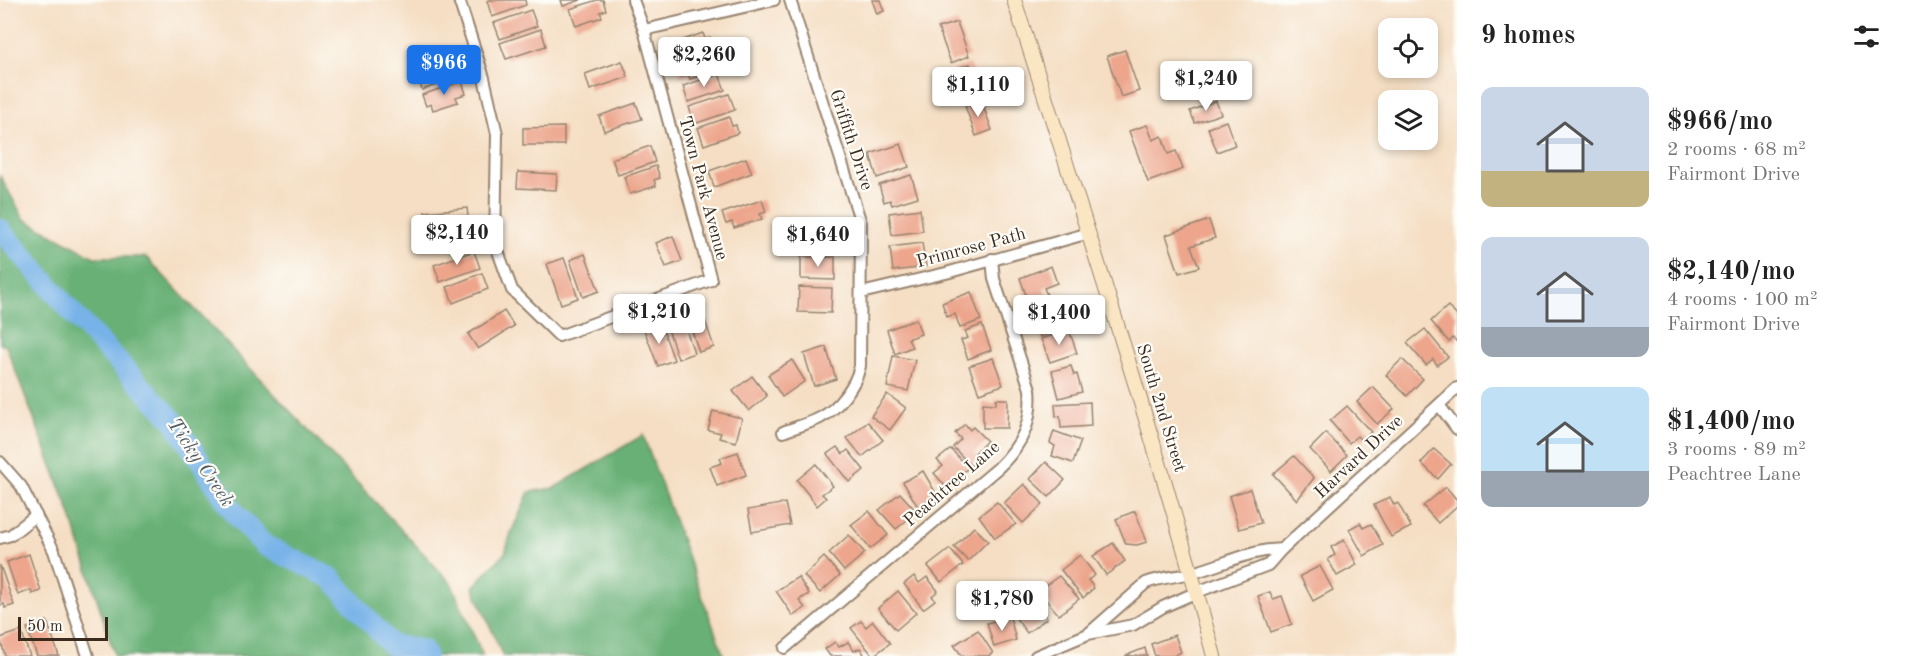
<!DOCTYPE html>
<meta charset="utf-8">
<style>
body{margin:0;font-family:"Old Standard TT",serif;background:#f2f2f2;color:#222;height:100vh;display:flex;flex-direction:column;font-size:22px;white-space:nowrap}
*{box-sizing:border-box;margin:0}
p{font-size:20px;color:#767676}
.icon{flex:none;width:33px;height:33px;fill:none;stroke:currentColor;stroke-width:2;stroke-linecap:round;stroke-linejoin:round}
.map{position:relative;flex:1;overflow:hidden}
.panel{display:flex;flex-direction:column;background:#fff;width:450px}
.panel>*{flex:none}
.buttons{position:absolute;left:1378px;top:18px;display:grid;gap:12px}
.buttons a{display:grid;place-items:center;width:60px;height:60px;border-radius:12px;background:#fff;box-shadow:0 3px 9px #0003;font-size:30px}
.scale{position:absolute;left:18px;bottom:15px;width:90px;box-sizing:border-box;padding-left:6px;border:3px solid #3b2a1e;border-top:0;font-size:16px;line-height:21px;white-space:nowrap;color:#3b2a1e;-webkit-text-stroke:4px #fdfcf7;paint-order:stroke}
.price{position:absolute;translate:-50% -51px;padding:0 14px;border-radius:6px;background:#fff;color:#222;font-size:20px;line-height:39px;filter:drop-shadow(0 2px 3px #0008)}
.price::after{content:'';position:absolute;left:50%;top:36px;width:18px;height:14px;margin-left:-9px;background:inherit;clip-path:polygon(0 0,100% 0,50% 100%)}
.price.current{background:#1a73e8;color:#fff}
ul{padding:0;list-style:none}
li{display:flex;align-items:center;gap:18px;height:150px;padding:0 24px}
li span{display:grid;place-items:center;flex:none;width:168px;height:120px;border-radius:12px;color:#555}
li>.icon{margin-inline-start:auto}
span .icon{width:72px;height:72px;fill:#fffc;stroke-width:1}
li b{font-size:26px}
h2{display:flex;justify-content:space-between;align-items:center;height:72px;padding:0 24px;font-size:26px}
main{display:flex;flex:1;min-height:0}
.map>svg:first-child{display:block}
.forest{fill:#67b076;stroke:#516d4a;stroke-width:1.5}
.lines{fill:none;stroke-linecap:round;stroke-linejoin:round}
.river{stroke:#77b2e8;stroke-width:21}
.building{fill:#eda58c}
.street-casing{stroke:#988470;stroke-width:14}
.secondary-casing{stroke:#988470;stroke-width:16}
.street{stroke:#fff;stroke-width:10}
.secondary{stroke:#fbe6c4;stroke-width:14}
.labels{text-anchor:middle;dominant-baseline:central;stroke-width:4.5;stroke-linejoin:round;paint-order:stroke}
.street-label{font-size:18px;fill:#3b2a1e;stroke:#fdfcf7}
.water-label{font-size:20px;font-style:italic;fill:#505a65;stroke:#fdfcf7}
</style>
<main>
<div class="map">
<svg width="1457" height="656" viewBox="0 0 1457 656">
<rect width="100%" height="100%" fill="#fdfcf7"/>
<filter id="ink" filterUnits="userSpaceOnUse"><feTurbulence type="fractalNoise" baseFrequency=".0167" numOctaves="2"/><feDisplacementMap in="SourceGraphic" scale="12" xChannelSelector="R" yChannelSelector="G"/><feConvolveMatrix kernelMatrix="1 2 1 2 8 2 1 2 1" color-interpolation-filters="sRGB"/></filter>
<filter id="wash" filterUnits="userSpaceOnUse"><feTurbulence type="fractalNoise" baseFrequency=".008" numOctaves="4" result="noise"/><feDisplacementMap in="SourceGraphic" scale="24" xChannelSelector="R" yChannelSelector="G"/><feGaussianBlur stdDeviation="1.35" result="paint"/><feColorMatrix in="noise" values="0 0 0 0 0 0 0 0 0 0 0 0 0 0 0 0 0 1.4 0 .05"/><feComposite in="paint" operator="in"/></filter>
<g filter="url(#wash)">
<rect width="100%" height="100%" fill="#f5dec3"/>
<g class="forest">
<polygon points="0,176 24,219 94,257 146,257 451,583 483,656 115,656 70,513 6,346 0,344"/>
<polygon points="643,435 724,656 503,656 473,587 505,553 511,533 529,492 554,488"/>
</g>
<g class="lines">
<polyline class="river" points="0,229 75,316 173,420 235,514 264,545 331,578 391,645 423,650 426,656"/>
</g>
<g id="blocks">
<g class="building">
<polygon points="489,0 525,0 526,5 492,17 487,1"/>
<polygon points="561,0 581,0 563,6"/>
<polygon points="597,0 603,0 606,10 600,12 602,17 576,26 570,9"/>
<polygon points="872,0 880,0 884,11 877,14"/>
<polygon points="531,10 537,26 500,39 494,23"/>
<polygon points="957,22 969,56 951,63 938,28"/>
<polygon points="541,29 546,46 506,59 500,43"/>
<polygon points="703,33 705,39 710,37 714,48 675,61 669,45"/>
<polygon points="1125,50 1139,91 1121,97 1107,56"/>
<polygon points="715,52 721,69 690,79 688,74 681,77 677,65"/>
<polygon points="622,61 628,77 590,90 585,74"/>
<polygon points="455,62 460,77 422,90 417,74"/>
<polygon points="970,64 980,90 961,97 952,70"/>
<polygon points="719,74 725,90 688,102 683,86"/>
<polygon points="462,81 466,94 456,97 458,102 433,110 431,104 426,106 422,95"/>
<polygon points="729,94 735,110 694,124 689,107"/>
<polygon points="981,100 992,130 976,136 965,106"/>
<polygon points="1216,101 1221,114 1195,123 1190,111"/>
<polygon points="636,103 642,119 604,131 599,116"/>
<polygon points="729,117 732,126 736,125 738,133 704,145 698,128"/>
<polygon points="1226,121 1235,145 1217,152 1208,128"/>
<polygon points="1147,125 1153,140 1162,136 1168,154 1176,151 1183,169 1148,182 1129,131"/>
<polygon points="564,127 564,145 523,145 523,128"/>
<polygon points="901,144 909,167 877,178 870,154"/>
<polygon points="650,146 655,162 618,175 612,159"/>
<polygon points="746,158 752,173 714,187 709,171"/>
<polygon points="656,166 660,178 654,180 656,186 630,194 624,177"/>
<polygon points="518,172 557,174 556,190 517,188"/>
<polygon points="911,175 918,197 892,205 890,200 884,202 879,185"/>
<polygon points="762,200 766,212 760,214 762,219 734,228 732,222 726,224 722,213"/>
<polygon points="467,208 469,225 427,229 425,212"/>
<polygon points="920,209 923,231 892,235 889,213"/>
<polygon points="1209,220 1215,238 1191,246 1199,267 1179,273 1166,235"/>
<polygon points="833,222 835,246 801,249 799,225"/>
<polygon points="673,236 682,261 666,267 656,243"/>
<polygon points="922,243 926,267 893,271 890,247"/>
<polygon points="474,251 480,268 440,282 434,265"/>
<polygon points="585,254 599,291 583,297 570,260"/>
<polygon points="801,257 835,257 835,280 801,279"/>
<polygon points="564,258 578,298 561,304 547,264"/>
<polygon points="1051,266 1057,283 1044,288 1048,297 1029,304 1020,278"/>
<polygon points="482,273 488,289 453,303 447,287"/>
<polygon points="799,287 832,288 831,313 798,312"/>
<polygon points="971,292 981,320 960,328 955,314 947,317 942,303"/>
<polygon points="1059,299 1069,327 1040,337 1030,309"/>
<polygon points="1448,306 1457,316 1457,342 1453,338 1449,342 1431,321"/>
<polygon points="701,309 714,347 699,352 686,314"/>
<polygon points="504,311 514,326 478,349 468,334"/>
<polygon points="681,314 694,353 678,359 665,320"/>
<polygon points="916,319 921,334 908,339 912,347 895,354 887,330"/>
<polygon points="655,323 659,331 663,330 674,360 658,366 643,327"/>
<polygon points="982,325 991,350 968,359 961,340 968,338 965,331"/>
<polygon points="1425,329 1448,357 1437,365 1433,359 1426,365 1407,343"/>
<polygon points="1069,330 1077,353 1050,362 1041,339"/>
<polygon points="826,347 836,379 814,386 804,354"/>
<polygon points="893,356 915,360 908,391 887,387"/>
<polygon points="993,358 1003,385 979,393 969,366"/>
<polygon points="1402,359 1423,379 1407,396 1386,375"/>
<polygon points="792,360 805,381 782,397 768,375"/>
<polygon points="1071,366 1074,375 1077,374 1082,392 1059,398 1052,371"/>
<polygon points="752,376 767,396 749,411 733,391"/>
<polygon points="1373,387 1394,409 1377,424 1357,402"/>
<polygon points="887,394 906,408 890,430 871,416"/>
<polygon points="996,399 1008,399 1007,428 983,428 983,403 996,404"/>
<polygon points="1090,402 1091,426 1061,428 1060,416 1056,417 1055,404"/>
<polygon points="1347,406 1371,432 1362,441 1357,436 1349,443 1330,421"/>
<polygon points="713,411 742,418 736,442 719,438 721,433 708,430"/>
<polygon points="868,422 883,440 862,457 847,438"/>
<polygon points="965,424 970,430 973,427 987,441 975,453 980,458 971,466 953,447 961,439 955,433"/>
<polygon points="1054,431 1081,441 1073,463 1052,456 1055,446 1050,443"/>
<polygon points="1326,433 1347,455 1331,471 1310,449"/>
<polygon points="837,447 843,454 848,450 864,470 849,482 827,454"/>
<polygon points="951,449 968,468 946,487 934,473 943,466 937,460"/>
<polygon points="1434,449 1451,464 1438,479 1421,463"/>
<polygon points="738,452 746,475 717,486 710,467 722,463 720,458"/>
<polygon points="1294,456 1314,478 1297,500 1273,474"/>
<polygon points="1046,462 1065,480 1049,497 1030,479"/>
<polygon points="816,464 833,486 822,494 826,498 817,506 797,480"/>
<polygon points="923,471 937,495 918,507 903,482"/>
<polygon points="1024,484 1043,504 1023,523 1004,503"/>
<polygon points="1446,487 1457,500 1457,506 1438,523 1423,506"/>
<polygon points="1250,489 1261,523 1239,529 1229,496"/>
<polygon points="900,493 917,512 896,529 879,510"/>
<polygon points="1390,497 1394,505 1398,503 1411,527 1391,537 1374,505"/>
<polygon points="997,502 1016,524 995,538 979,516"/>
<polygon points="785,503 790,525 752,532 748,510"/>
<polygon points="869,511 888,535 870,549 851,525"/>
<polygon points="1135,511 1147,542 1137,545 1126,544 1116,519"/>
<polygon points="1360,523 1363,528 1371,524 1383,545 1364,556 1349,529"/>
<polygon points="974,527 988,541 968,561 954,547"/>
<polygon points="849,535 865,553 844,571 829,553"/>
<polygon points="1344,540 1357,565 1337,576 1328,559 1335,555 1331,547"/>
<polygon points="1113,543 1125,561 1106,575 1093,556"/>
<polygon points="950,549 963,565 941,582 928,566"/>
<polygon points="29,554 41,591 32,594 31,590 18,595 7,562"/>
<polygon points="1080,555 1095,575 1088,580 1094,588 1083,598 1061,570"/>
<polygon points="824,557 840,575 820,593 804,576"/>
<polygon points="0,565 14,605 5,608 4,604 0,605"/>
<polygon points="1320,566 1333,590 1313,601 1300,576"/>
<polygon points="914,576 919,583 927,577 938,591 932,596 935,600 923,609 904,584"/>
<polygon points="1059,576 1079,599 1059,615 1038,591"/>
<polygon points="798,577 809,594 799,600 805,608 793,616 776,591"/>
<polygon points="898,591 916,613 896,630 878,608"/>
<polygon points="1270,592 1273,599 1282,596 1292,624 1271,632 1258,596"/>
<polygon points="1028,594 1047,618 1027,633 1009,609"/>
<polygon points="1010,617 1016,640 994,647 987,623"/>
<polygon points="47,621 59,656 37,656 27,628"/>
<polygon points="861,621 866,627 873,621 890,643 873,656 851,628"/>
<polygon points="978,630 993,653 988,656 962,656 954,645"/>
<polygon points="21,631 30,656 5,656 0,638"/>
<polygon points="1175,635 1181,652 1174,656 1155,656 1151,644"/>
<polygon points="835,642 839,647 848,642 854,651 860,648 865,656 830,656 825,649"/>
<polygon points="1145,648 1147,656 1125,656"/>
</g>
</g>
</g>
<g filter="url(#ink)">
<use href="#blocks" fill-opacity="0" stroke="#988470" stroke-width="1.5"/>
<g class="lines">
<g class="street-casing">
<g id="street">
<polyline points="459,0 484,78 497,134 495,243 512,290 559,336 711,280 644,30 633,0"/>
<polyline points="644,30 774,0"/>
<polyline points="861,293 946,273 1089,233"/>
<polyline points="1439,405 1457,429"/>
<path d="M783,432C795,427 808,424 820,418C838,409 856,385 860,366L861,223L790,0"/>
<polyline points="0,462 21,486 54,551 88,656"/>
<polyline points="0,538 11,535 36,515"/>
<path d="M1088,634L1146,583C1161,577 1176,577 1192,573C1223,565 1249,550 1282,549"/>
<path d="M785,648L998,468C1022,445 1033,422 1030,389L994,279L992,259"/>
<polyline points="1036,656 1088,634 1133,625 1163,607 1197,592 1268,565 1282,549 1457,388"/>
</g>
</g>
<g class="secondary-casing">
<path id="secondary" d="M1014,0C1084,218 1154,435 1214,656"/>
</g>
<use href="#street" class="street"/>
<use href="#secondary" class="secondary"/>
</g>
</g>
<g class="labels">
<g class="street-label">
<text transform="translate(851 140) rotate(72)">Griffith Drive</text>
<text transform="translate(703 188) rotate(75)">Town Park Avenue</text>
<text transform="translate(971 248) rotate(-15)">Primrose Path</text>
<text transform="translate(1161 408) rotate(73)">South 2nd Street</text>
<text transform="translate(1359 457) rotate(-43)">Harvard Drive</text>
<text transform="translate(952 484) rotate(-41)">Peachtree Lane</text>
</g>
<g class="water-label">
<text transform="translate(200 463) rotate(56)">Ticky Creek</text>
</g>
</g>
</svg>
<div class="buttons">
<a><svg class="icon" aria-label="locate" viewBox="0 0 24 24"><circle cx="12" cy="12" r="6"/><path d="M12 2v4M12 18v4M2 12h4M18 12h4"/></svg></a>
<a><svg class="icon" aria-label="layers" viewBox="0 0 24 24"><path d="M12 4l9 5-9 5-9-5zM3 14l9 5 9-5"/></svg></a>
</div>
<div class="scale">50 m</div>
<b class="price" style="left:704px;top:88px">$2,260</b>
<b class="price current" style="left:444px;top:96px">$966</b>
<b class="price" style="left:1206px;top:112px">$1,240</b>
<b class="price" style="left:978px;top:118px">$1,110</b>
<b class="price" style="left:457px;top:266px">$2,140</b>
<b class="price" style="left:818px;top:268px">$1,640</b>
<b class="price" style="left:659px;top:345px">$1,210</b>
<b class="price" style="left:1059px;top:346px">$1,400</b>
<b class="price" style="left:1002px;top:632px">$1,780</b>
</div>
<section class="panel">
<h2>9 homes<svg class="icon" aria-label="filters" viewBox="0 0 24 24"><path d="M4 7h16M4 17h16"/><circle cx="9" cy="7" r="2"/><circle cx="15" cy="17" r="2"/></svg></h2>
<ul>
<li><span style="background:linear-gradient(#c9d6e8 70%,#c2b280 0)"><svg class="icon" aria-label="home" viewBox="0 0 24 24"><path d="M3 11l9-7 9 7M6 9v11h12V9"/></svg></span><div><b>$966/mo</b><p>2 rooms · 68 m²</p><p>Fairmont Drive</p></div></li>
<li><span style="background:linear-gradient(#c9d6e8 75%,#9aa5b1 0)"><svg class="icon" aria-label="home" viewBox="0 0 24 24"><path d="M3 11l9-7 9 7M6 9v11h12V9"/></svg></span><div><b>$2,140/mo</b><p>4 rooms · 100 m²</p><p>Fairmont Drive</p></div></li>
<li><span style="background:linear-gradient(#bfe0f5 70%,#9aa5b1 0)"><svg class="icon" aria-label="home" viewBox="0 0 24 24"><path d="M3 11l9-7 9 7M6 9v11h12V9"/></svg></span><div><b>$1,400/mo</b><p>3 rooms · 89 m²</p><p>Peachtree Lane</p></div></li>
</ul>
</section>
</main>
